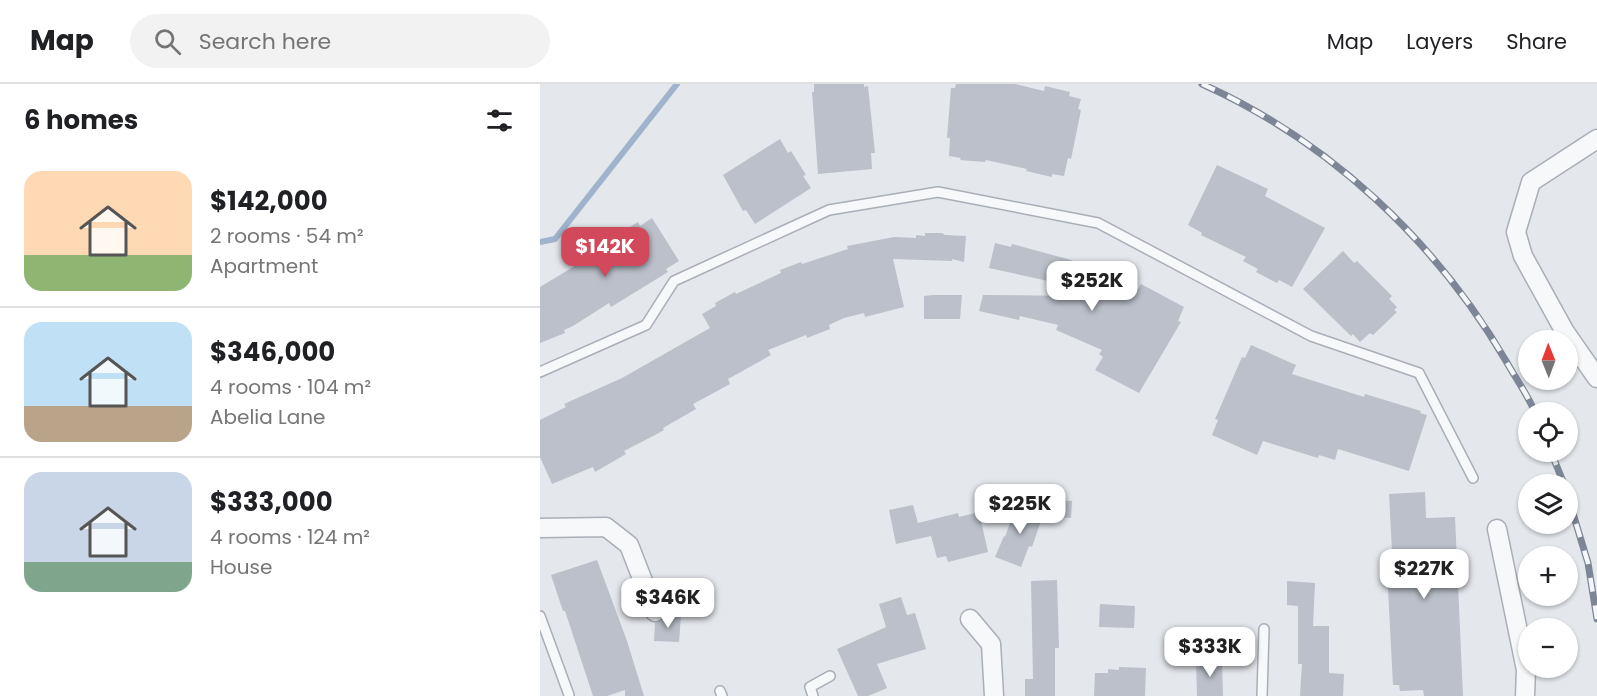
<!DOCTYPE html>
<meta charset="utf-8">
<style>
body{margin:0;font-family:Poppins,sans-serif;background:#f2f2f2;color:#202124;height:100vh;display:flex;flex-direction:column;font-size:22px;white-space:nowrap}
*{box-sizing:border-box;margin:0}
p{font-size:20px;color:#757577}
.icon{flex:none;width:33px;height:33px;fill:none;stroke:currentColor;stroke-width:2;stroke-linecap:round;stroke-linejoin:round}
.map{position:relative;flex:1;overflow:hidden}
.panel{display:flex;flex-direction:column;background:#fff;width:540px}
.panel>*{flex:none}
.needle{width:39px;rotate:359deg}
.tools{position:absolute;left:978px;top:246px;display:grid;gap:12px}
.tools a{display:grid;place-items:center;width:60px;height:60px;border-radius:50%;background:#fff;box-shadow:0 2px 4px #0004;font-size:30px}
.price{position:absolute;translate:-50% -51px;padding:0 14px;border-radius:12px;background:#fff;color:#222;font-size:20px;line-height:39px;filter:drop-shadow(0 2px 3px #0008)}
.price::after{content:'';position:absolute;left:50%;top:36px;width:18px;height:14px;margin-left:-9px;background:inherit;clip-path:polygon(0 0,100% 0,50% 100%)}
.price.selected{background:#d1495b;color:#fff}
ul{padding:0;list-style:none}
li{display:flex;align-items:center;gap:18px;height:150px;padding:0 24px}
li+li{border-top:2px solid #e0e0e0}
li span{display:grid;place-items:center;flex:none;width:168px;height:120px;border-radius:18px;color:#555}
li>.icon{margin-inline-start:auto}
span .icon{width:72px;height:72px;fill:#fffc;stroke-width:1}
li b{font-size:26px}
h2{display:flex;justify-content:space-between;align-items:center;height:72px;padding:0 24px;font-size:26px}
header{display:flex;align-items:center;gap:36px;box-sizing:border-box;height:84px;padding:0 30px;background:#fff;border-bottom:2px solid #e0e0e0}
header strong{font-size:28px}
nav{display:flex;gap:33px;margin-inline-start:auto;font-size:21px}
.search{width:420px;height:54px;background:#f2f2f2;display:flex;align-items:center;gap:15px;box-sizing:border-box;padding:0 21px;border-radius:33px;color:#757577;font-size:22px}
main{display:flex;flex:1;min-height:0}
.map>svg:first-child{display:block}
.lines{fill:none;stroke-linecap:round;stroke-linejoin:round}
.stream{stroke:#9fb4cc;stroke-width:6}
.building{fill:#bbc0ca}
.lane-casing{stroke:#a9aeb7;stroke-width:12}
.street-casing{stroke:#a9aeb7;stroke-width:21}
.lane{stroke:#f7f8fa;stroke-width:9}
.street{stroke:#f7f8fa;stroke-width:18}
.rail-casing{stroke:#7d8696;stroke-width:7}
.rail{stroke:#f4f6f9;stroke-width:4.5;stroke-dasharray:14;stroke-linecap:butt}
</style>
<header>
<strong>Map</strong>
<div class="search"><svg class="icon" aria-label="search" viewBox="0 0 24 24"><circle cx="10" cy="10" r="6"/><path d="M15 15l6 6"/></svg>Search here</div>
<nav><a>Map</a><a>Layers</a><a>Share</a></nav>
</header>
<main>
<section class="panel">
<h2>6 homes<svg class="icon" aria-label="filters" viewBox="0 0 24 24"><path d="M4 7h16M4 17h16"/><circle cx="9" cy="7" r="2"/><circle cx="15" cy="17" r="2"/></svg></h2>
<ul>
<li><span style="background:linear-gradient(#ffd9b3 70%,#8fb573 0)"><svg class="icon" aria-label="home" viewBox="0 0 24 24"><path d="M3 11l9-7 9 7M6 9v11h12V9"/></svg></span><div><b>$142,000</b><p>2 rooms · 54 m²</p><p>Apartment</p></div></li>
<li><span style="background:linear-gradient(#bfe0f5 70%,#b9a48a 0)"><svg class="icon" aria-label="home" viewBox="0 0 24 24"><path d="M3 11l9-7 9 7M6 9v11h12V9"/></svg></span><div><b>$346,000</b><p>4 rooms · 104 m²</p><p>Abelia Lane</p></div></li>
<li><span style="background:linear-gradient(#c9d6e8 75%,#7fa58c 0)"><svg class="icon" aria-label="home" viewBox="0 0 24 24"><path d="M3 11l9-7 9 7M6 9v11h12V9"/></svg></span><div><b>$333,000</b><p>4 rooms · 124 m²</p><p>House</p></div></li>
</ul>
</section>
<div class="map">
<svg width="1057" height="612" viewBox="0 0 1057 612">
<rect width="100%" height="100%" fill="#e4e7ec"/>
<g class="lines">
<polyline class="stream" points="0,158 15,155 137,0"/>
</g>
<g class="building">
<polygon points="274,0 324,0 324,3 328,2 335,69 331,69 332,85 278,90 272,8 274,8"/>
<polygon points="416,0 475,0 504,7 505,2 530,8 529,12 541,15 538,25 541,26 531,75 528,74 524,92 512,90 512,93 486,87 487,85 446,76 445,78 420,76 421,74 409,72 410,54 407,54 411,4 415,4"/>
<polygon points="240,55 248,69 251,67 266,91 263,92 271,104 215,140 206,126 203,127 183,91"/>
<polygon points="677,81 728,105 725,112 785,144 752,203 739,196 737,199 716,188 718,185 703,177 706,173 661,151 662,149 648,141"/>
<polygon points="112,134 139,177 126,185 128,188 71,223 69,219 33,242 24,246 25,249 0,259 0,203 43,177 41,173 98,138 100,142"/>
<polygon points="385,149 402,149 405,151 426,152 424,178 412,175 412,177 353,175 364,223 325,233 324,229 304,234 289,241 290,245 267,254 266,251 228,266 231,271 188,295 190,300 153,320 156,325 123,344 124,346 117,350 84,367 86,370 55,388 53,383 12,400 0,373 0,336 26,323 24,320 82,294 170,244 162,230 176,222 175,219 195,208 196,210 241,189 240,186 261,178 262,180 308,165 307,162 354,153 376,154 376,151 385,152"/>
<polygon points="455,159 471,163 472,160 531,176 598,205 601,200 644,223 638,237 641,238 599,309 555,286 563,273 559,270 562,266 516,246 518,241 480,232 479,236 439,227 443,211 539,212 540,204 449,184"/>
<polygon points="803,167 814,179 817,177 852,212 849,215 857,223 854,226 857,228 833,251 830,249 820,258 813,250 811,252 763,205"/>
<polygon points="393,211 422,211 420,235 384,235 384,212"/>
<polygon points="711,261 756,281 752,290 824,313 825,310 881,327 880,329 887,331 869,387 798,365 795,376 779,371 778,374 723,357 717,371 672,351 678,336 675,335 679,326 702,273 705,274"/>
<polygon points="885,408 886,434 915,433 923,612 884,612 883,606 860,607 859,601 853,601 847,486 853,486 849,410"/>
<polygon points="515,416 532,417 531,434 514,433"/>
<polygon points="477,419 504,428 492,463 489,462 481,483 455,473 464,452 465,453"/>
<polygon points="373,421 378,439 418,429 419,433 439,428 448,468 408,478 406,472 397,474 391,452 356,460 349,426"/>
<polygon points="57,476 87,557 104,612 85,612 85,606 67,612 53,612 25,527 23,527 11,491"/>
<polygon points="517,496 519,564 515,564 515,612 485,612 485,595 493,595 491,497"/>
<polygon points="747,497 775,499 773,542 789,542 789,589 804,590 803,612 760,612 762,580 758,580 758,522 747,521"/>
<polygon points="361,513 367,531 375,529 386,565 337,580 347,604 328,612 318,612 297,565 346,543 339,520"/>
<polygon points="560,520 595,522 594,544 559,543"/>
<polygon points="126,531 141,532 139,558 114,557 115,539 123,535"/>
<polygon points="682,575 683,612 657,612 656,576"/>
<polygon points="579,583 606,584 605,612 554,612 555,589 568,589 568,585 579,586"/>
</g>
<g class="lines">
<g class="lane-casing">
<g id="lane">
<polyline points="0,288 106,241 134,197 289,126 398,108 558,139 771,252 879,289 933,394"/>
<polyline points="0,532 29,611"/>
<polyline points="180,607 182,612"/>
<polyline points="273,612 270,603 290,592"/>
<polyline points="722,612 724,545"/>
</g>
</g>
<g class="street-casing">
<g id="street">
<polyline points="1057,55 991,98 976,148 983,172 1025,248 1057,294"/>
<polyline points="0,444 66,443 89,461 115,528"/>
<polyline points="957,445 986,586 985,612"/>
<polyline points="430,535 451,560 454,612"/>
</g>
</g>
<use href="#lane" class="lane"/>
<use href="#street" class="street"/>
<g class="rail-casing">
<g id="rail">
<path d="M662,0C789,57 896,157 966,277C975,293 987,310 995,328"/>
<polyline points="1011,368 1024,400"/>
<polyline points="1028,413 1048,479 1057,535"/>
</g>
</g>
<use href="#rail" class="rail"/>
</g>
</svg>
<div class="tools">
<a><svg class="needle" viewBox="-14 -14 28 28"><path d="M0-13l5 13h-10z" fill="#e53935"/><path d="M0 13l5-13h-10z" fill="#757577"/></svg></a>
<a><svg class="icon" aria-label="locate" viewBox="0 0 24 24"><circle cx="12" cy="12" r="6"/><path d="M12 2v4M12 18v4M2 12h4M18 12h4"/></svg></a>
<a><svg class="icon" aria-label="layers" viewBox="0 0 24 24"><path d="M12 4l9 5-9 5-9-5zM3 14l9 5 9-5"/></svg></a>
<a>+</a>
<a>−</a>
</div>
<b class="price selected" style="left:65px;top:194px">$142K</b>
<b class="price" style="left:552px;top:228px">$252K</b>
<b class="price" style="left:480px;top:451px">$225K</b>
<b class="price" style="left:884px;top:516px">$227K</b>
<b class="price" style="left:128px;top:545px">$346K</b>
<b class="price" style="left:670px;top:594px">$333K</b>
</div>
</main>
